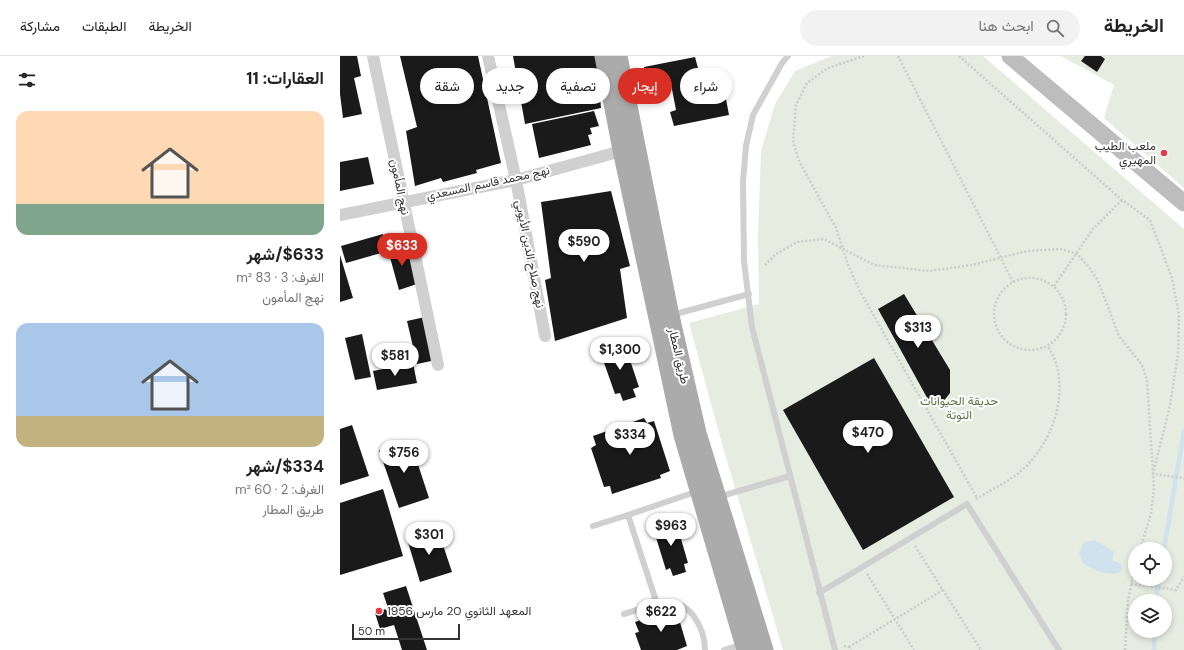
<!DOCTYPE html>
<html lang="ar">
<meta charset="utf-8">
<style>
body{margin:0;font-family:"DM Sans",Vazirmatn,sans-serif;background:#f2f2f2;color:#222;direction:rtl;height:100vh;display:flex;flex-direction:column;font-size:15px;white-space:nowrap}
*{box-sizing:border-box;margin:0}
p{font-size:13px;color:#767676}
.icon{flex:none;width:22px;height:22px;fill:none;stroke:currentColor;stroke-width:2;stroke-linecap:round;stroke-linejoin:round}
.map{position:relative;flex:1;overflow:hidden;direction:ltr}
.drawer{display:flex;flex-direction:column;background:#fff;width:340px}
.drawer>*{flex:none}
.guide{position:absolute;left:12px;top:12px;width:380px;height:36px;direction:rtl;display:flex;gap:8px}
.controls{position:absolute;left:788px;top:486px;display:grid;gap:8px}
.controls a{display:grid;place-items:center;width:44px;height:44px;border-radius:50%;background:#fff;box-shadow:0 2px 6px #0003;font-size:20px}
.scale{position:absolute;left:12px;bottom:10px;width:108px;box-sizing:border-box;padding-left:4px;border:2px solid #333;border-top:0;font-size:11px;line-height:14px;white-space:nowrap;color:#333;-webkit-text-stroke:3px #fff;paint-order:stroke}
.price{position:absolute;translate:-50% -34px;padding:0 9px;border-radius:14px;background:#fff;color:#222;font-size:13px;line-height:26px;filter:drop-shadow(0 1px 2px #0008)}
.price::after{content:'';position:absolute;left:50%;top:24px;width:12px;height:9px;margin-left:-6px;background:inherit;clip-path:polygon(0 0,100% 0,50% 100%)}
.price.current{background:#d93025;color:#fff}
ul{padding:0;list-style:none}
li{display:grid;align-content:center;gap:8px;height:212px;padding:0 16px}
li span{display:grid;place-items:center;height:124px;border-radius:12px;color:#555}
li>.icon{margin-inline-start:auto}
span .icon{width:72px;height:72px;fill:#fffc;stroke-width:1}
li b{font-size:17px}
h2{display:flex;justify-content:space-between;align-items:center;height:48px;padding:0 16px;font-size:17px}
.chip{padding:0 14px;border-radius:18px;background:#fff;box-shadow:0 2px 6px #0003;font-size:14px;line-height:36px}
.chip.current{background:#d93025;color:#fff}
header{display:flex;align-items:center;gap:24px;box-sizing:border-box;height:56px;padding:0 20px;background:#fff;border-bottom:1px solid #e0e0e0}
header strong{font-size:19px}
nav{display:flex;gap:22px;margin-inline-start:auto;font-size:14px}
.search{width:280px;height:36px;background:#f2f2f2;display:flex;align-items:center;gap:10px;box-sizing:border-box;padding:0 14px;border-radius:22px;color:#767676;font-size:15px}
main{display:flex;flex:1;min-height:0}
.map>svg:first-child{display:block}
.green{fill:#e6ecdf;fill-rule:evenodd}
.water{fill:#cfe2ee}
.lines{fill:none;stroke-linecap:round;stroke-linejoin:round}
.stream{stroke:#cfe2ee;stroke-width:4.5}
.building{fill:#1a1a1a}
.path{stroke:#cdcdcd;stroke-width:2.5;stroke-dasharray:2 2;stroke-linecap:butt}
.lane{stroke:#d0d0d0;stroke-width:6}
.street{stroke:#d0d0d0;stroke-width:12}
.secondary{stroke:#bdbdbd;stroke-width:17}
.primary{stroke:#ababab;stroke-width:19}
.poi-dot{fill:#e63946;stroke:#fff;stroke-width:1.5}
.labels{text-anchor:middle;dominant-baseline:central;stroke-width:4;stroke-linejoin:round;paint-order:stroke}
.poi-label{font-size:12px;fill:#333;stroke:#fff;text-anchor:end}
.street-label{font-size:12px;fill:#333;stroke:#fff}
.park-label{font-size:12px;fill:#56703f;stroke:#fff}
</style>
<header>
<strong>الخريطة</strong>
<div class="search"><svg class="icon" aria-label="search" viewBox="0 0 24 24"><circle cx="10" cy="10" r="6"/><path d="M15 15l6 6"/></svg>ابحث هنا</div>
<nav><a>الخريطة</a><a>الطبقات</a><a>مشاركة</a></nav>
</header>
<main>
<div class="map">
<svg width="844" height="594" viewBox="0 0 844 594">
<rect width="100%" height="100%" fill="#fff"/>
<g class="green">
<path d="M492,0H643L844,173V594H443L382,388L349,267L419,248L418,179L421,95L435,48L455,15ZM795,493H825V523H795ZM795,545H825V575H795Z"/>
<polygon points="721,0 844,0 844,132 764,62 774,29"/>
</g>
<path class="water" d="M755,484L774,496L772,504L781,508L782,512L779,517C768,520 752,514 743,507L739,496L744,486Z"/>
<g class="lines">
<g class="stream">
<polyline points="824,493 844,375"/>
<polyline points="816,545 819,523"/>
<polyline points="814,575 814,594"/>
</g>
</g>
<g class="building">
<polygon points="0,0 17,0 21,20 14,22 22,58 3,62 0,38"/>
<polygon points="60,0 138,0 161,107 136,114 137,117 103,126 101,122 75,130 66,75 77,71"/>
<polygon points="173,0 256,0 261,52 185,68"/>
<polygon points="745,0 761,0 765,3 757,16 741,5"/>
<polygon points="355,1 359,16 351,19 354,30 351,32 354,46 373,42 371,32 379,30 382,44 386,43 389,59 334,70 330,56 336,54 330,23 320,26 318,19 306,19 304,11"/>
<polygon points="254,55 259,70 250,72 252,78 248,79 251,89 199,102 192,68"/>
<polygon points="28,101 34,128 0,135 0,106"/>
<polygon points="271,135 290,210 280,213 287,262 215,285 205,224 211,222 201,146"/>
<polygon points="43,178 48,195 6,207 1,190"/>
<polygon points="66,189 77,228 59,234 48,194"/>
<polygon points="0,199 13,242 0,246"/>
<polygon points="564,238 610,314 610,337 603,346 590,347 538,253"/>
<polygon points="85,261 96,304 77,308 67,265"/>
<polygon points="22,278 31,321 15,324 5,282"/>
<polygon points="279,286 281,295 286,292 299,331 293,333 296,341 283,345 280,337 275,338 262,301 267,298 263,291"/>
<polygon points="534,302 614,441 523,494 443,354"/>
<polygon points="73,307 77,327 37,334 33,315"/>
<polygon points="304,362 307,367 314,365 330,415 320,419 321,422 272,438 270,430 264,431 251,392 256,389 253,380"/>
<polygon points="12,369 29,420 0,429 0,373"/>
<polygon points="70,384 89,442 59,452 39,394"/>
<polygon points="43,433 63,500 0,519 0,447"/>
<polygon points="329,463 332,471 337,469 348,507 344,508 346,516 333,520 330,512 326,514 314,475 318,474 316,467"/>
<polygon points="98,474 112,516 80,526 67,483"/>
<polygon points="66,530 87,594 62,594 54,569 40,573 35,557 48,552 43,537"/>
<polygon points="336,553 347,590 337,594 301,594 295,577 299,576 295,566"/>
</g>
<g class="lines">
<g class="path">
<polyline points="524,0 488,12 467,27 456,49 453,84 458,103 496,172 508,209 521,237 637,442"/>
<polyline points="558,0 673,226"/>
<polyline points="619,0 782,144 810,164 832,222 839,259 838,298 830,349 813,418 844,422"/>
<polyline points="425,209 436,198 457,186 484,183 534,209 590,215 632,209 687,195 721,193 737,198 749,211 758,225 779,280 802,309 807,324 814,432 811,458 800,493"/>
<circle cx="690" cy="258" r="36"/>
<polyline points="714,230 753,173 782,144"/>
<path d="M636,443C649,435 664,428 676,419C708,395 728,347 716,307C714,301 711,296 708,290"/>
<polyline points="575,490 641,594"/>
<polyline points="527,518 574,594"/>
<polyline points="791,528 836,534 844,521"/>
<polyline points="504,590 509,591 511,594"/>
<polyline points="509,591 603,534"/>
<polyline points="785,594 788,545 795,509"/>
</g>
<g class="lane">
<polyline points="448,0 442,7 413,59 406,90 403,125 404,205 412,271 495,594"/>
<polyline points="332,259 409,238"/>
<polyline points="378,441 450,420"/>
<polyline points="253,470 288,459"/>
<polyline points="479,537 627,448 719,594"/>
<polyline points="317,548 288,459 358,435"/>
<path d="M284,558C308,551 335,536 353,559C361,570 365,581 365,594"/>
<polyline points="384,594 403,588"/>
</g>
<g class="street">
<polyline points="33,0 98,309"/>
<polyline points="148,0 176,124 205,280"/>
<polyline points="0,159 176,124 289,93"/>
</g>
<polyline class="secondary" points="670,0 844,147"/>
<g class="primary">
<polyline points="264,0 282,94 343,379 406,594"/>
<polyline points="278,0 330,260 357,377 424,594"/>
</g>
</g>
<g class="poi-dot">
<circle cx="824" cy="97" r="4"/>
<circle cx="39" cy="555" r="4"/>
</g>
<g class="labels">
<g class="poi-label">
<text x="816" y="90">ملعب الطيب<tspan x="816" dy="14">المهيري</tspan></text>
<text x="47" y="555" text-anchor="start">المعهد الثانوي 20 مارس 1956</text>
</g>
<g class="street-label">
<text transform="translate(148 127) rotate(-12)">نهج محمد قاسم المسعدي</text>
<text transform="translate(60 131) rotate(78)">نهج المأمون</text>
<text transform="translate(190 198) rotate(79)">نهج صلاح الدين الأيوبي</text>
<text transform="translate(339 300) rotate(77)">طريق المطار</text>
</g>
<g class="park-label">
<text x="619" y="345">حديقة الحيوانات<tspan x="619" dy="14">التوتة</tspan></text>
</g>
</g>
</svg>
<div class="controls">
<a><svg class="icon" aria-label="locate" viewBox="0 0 24 24"><circle cx="12" cy="12" r="6"/><path d="M12 2v4M12 18v4M2 12h4M18 12h4"/></svg></a>
<a><svg class="icon" aria-label="layers" viewBox="0 0 24 24"><path d="M12 4l9 5-9 5-9-5zM3 14l9 5 9-5"/></svg></a>
</div>
<div class="scale">50 m</div>
<b class="price" style="left:244px;top:207px">$590</b>
<b class="price current" style="left:62px;top:211px">$633</b>
<b class="price" style="left:578px;top:293px">$313</b>
<b class="price" style="left:280px;top:315px">$1,300</b>
<b class="price" style="left:55px;top:321px">$581</b>
<b class="price" style="left:528px;top:398px">$470</b>
<b class="price" style="left:290px;top:400px">$334</b>
<b class="price" style="left:64px;top:418px">$756</b>
<b class="price" style="left:331px;top:491px">$963</b>
<b class="price" style="left:89px;top:500px">$301</b>
<b class="price" style="left:321px;top:577px">$622</b>
<div class="guide">
<a class="chip">شراء</a>
<a class="chip current">إيجار</a>
<a class="chip">تصفية</a>
<a class="chip">جديد</a>
<a class="chip">شقة</a>
</div>
</div>
<section class="drawer">
<h2>العقارات: 11<svg class="icon" aria-label="filters" viewBox="0 0 24 24"><path d="M4 7h16M4 17h16"/><circle cx="9" cy="7" r="2"/><circle cx="15" cy="17" r="2"/></svg></h2>
<ul>
<li><span style="background:linear-gradient(#ffd9b3 75%,#7fa58c 0)"><svg class="icon" aria-label="home" viewBox="0 0 24 24"><path d="M3 11l9-7 9 7M6 9v11h12V9"/></svg></span><div><b>$633/شهر</b><p>الغرف: 3 · 83 m²</p><p>نهج المأمون</p></div></li>
<li><span style="background:linear-gradient(#a9c7e8 75%,#c2b280 0)"><svg class="icon" aria-label="home" viewBox="0 0 24 24"><path d="M3 11l9-7 9 7M6 9v11h12V9"/></svg></span><div><b>$334/شهر</b><p>الغرف: 2 · 60 m²</p><p>طريق المطار</p></div></li>
</ul>
</section>
</main>
